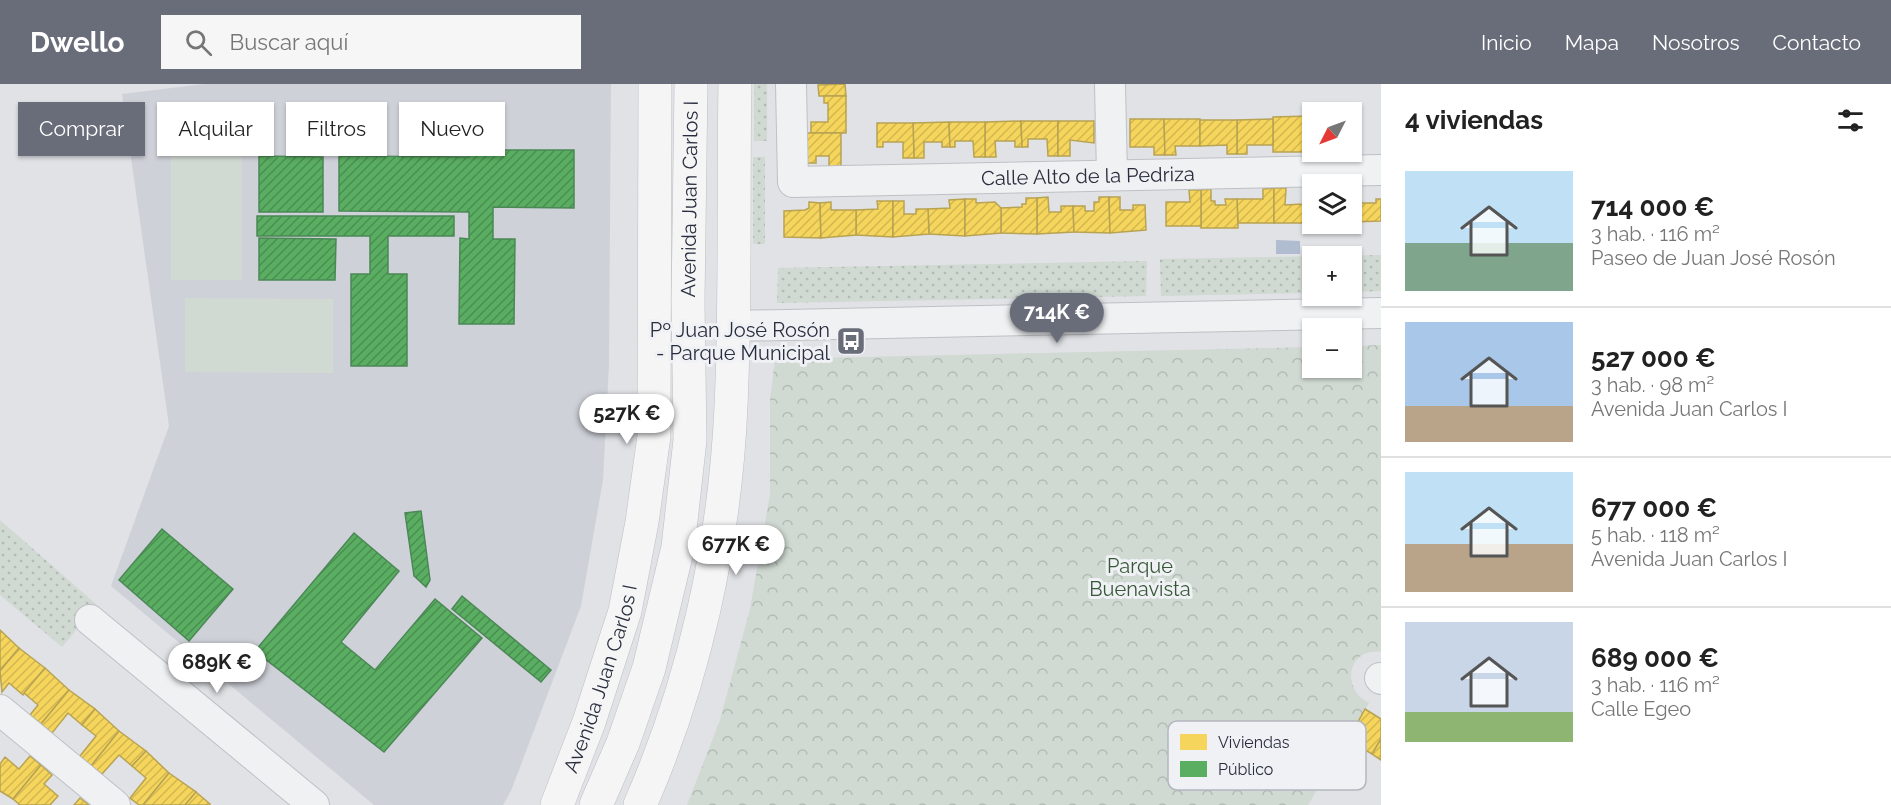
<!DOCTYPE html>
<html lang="es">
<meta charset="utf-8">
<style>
body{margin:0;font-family:Raleway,sans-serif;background:#f6f6f6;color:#222;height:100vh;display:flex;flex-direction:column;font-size:22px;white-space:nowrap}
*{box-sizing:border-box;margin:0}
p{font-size:20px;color:#767676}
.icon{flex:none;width:33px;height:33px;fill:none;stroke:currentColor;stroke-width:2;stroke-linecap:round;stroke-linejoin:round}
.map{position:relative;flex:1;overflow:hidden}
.side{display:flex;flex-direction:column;background:#fff;width:510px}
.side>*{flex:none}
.guide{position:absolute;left:18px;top:18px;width:570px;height:54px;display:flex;gap:12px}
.needle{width:39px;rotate:228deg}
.controls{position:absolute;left:1302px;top:18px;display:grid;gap:12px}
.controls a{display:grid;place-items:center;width:60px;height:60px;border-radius:0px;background:#fff;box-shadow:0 2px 4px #0004;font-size:30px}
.price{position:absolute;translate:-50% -51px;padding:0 14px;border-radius:21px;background:#fff;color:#222;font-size:20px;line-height:39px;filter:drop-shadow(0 2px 3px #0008)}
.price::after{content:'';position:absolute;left:50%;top:36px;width:18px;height:14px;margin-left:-9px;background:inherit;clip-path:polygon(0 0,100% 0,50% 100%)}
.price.active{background:#696d79;color:#fff}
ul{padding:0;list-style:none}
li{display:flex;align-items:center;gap:18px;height:150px;padding:0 24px}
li+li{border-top:2px solid #e0e0e0}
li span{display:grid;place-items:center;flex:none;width:168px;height:120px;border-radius:0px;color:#555}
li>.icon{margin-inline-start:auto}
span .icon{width:72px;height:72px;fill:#fffc;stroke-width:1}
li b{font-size:26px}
h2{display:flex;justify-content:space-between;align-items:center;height:72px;padding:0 24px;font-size:26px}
.tag{padding:0 21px;border-radius:0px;background:#fff;box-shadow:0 2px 4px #0004;font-size:21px;line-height:54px}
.tag.active{background:#696d79;color:#fff}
header{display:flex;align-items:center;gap:36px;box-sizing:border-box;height:84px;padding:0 30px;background:#696d79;color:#fff}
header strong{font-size:28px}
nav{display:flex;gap:33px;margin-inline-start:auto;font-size:21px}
.search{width:420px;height:54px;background:#f6f6f6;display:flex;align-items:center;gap:15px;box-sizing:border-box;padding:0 21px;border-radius:0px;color:#767676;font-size:22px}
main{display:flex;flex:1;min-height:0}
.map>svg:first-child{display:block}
.built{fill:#cfd1d9}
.grass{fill:url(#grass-dots)}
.forest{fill:url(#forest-crowns)}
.pitch{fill:#d0d9d2}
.water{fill:#b0bcd0}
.homes{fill:url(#homes-hatch);stroke:#b8a353;stroke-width:1.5}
.public{fill:url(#public-hatch);stroke:#4b8856;stroke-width:1.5}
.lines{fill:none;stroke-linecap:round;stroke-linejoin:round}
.minor-casing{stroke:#bfc0c4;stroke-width:32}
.major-casing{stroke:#bebfc3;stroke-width:34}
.minor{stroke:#f0f1f3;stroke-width:30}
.major{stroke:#f5f5f6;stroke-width:33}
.labels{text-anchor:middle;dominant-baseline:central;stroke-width:6;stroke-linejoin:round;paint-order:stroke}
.street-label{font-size:20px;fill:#292e3e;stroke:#eff1f5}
.poi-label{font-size:20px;fill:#292e3e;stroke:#eff1f5;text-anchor:end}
.park-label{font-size:20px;fill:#385937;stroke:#eff1f5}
.key{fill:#eff1f5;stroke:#b4b6be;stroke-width:1.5}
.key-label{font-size:16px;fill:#292e3e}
</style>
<header>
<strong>Dwello</strong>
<div class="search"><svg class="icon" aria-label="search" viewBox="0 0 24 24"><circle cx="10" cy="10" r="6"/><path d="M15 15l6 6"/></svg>Buscar aquí</div>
<nav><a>Inicio</a><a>Mapa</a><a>Nosotros</a><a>Contacto</a></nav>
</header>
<main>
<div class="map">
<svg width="1381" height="721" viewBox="0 0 1381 721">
<defs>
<pattern id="grass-dots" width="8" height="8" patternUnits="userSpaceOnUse" patternTransform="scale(1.5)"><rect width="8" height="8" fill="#d0d9d2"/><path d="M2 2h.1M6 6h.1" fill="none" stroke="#b3bbb5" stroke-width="1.8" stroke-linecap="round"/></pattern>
<pattern id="forest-crowns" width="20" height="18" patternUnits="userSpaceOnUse" patternTransform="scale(1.5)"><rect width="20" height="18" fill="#d0d9d2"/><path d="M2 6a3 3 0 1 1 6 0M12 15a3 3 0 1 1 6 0" fill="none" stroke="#b3bbb5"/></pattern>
<pattern id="homes-hatch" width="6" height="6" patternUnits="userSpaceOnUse" patternTransform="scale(1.5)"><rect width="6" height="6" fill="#f6d55c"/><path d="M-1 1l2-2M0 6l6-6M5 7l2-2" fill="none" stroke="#d3b751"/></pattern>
<pattern id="public-hatch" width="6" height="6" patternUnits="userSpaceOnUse" patternTransform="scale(1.5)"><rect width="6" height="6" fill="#5aae61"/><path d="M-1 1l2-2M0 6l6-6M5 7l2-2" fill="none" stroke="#4a8e51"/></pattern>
</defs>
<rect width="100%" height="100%" fill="#e1e2e6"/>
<polygon class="built" points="204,0 611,0 609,280 603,396 581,522 511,707 503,721 374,721 111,502 169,342 122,10"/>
<g class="grass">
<rect x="754" y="0" width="13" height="57"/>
<rect x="753" y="73" width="12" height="87"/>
<polygon points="1381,171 1381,207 1352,208 1352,172 1312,172 1312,209 1161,212 1160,175"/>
<polygon points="1147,177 1146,212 777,219 778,184"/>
<polygon points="0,436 97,521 62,563 0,511"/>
</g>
<path class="forest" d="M1381,261V568C1348,563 1340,605 1369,619L1308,721H687L720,636L750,525L770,410V316L775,275L1312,263V284H1352V262Z"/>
<g class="pitch">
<rect x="171" y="62" width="71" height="134"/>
<polygon points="185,214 333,215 333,289 185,288"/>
</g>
<polygon class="water" points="1276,156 1300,157 1300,170 1276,170"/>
<g class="homes">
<polygon points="845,0 846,12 819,12 818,1"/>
<polygon points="824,12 846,12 846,49 811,49 811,38 828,38 828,19 824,19"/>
<polygon points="1309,32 1309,68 1273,68 1273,33"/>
<polygon points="1309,32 1312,32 1312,68 1345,68 1309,68"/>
<polygon points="1130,35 1164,35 1165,71 1154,71 1154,63 1130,63"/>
<polygon points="1164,35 1200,35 1200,62 1175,62 1176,71 1165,71"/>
<polygon points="1273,35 1273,61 1247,61 1247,70 1237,70 1237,36"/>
<polygon points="1200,36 1237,36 1237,70 1227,70 1227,61 1200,62"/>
<polygon points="1021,37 1022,63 1015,63 1015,57 995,57 996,73 985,73 985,38"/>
<polygon points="1021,37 1058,37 1058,72 1048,72 1047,55 1028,55 1028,63 1022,63"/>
<polygon points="1058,37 1094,37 1094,59 1070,56 1070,72 1058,72"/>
<polygon points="949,38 950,63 942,63 942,58 924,58 924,74 914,74 913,39"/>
<polygon points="949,38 985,38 985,73 974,73 973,57 955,57 955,63 950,63"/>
<polygon points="877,39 913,39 914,74 903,74 903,58 883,58 883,63 877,63"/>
<polygon points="804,49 841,49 841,84 829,84 829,72 816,72 816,79 805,79"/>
<polygon points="1352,103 1356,103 1356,119 1376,119 1376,115 1381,115 1381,137 1352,138"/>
<polygon points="1274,104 1274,139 1238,139 1237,115 1263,115 1263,105"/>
<polygon points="1274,104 1286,104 1285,121 1303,120 1303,116 1309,116 1310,139 1274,139"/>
<polygon points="1211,105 1211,117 1215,117 1215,121 1226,121 1225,115 1237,115 1238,144 1201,144 1201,106"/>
<polygon points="1189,106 1201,106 1201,142 1166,142 1166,118 1190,118"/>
<polygon points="1048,113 1049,128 1061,128 1061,122 1073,122 1074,148 1037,150 1037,114"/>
<polygon points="1099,113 1109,113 1110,149 1074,148 1073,122 1085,122 1085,127 1094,127 1094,118 1099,118"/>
<polygon points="1109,113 1120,113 1120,126 1133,126 1133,121 1145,121 1146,146 1110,149"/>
<polygon points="1026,114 1037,114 1037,150 1001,149 1001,124 1022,123 1022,120 1026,120"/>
<polygon points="965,115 965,152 929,150 928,125 950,124 949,116"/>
<polygon points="965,115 976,115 976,119 995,118 1001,124 1001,149 965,152"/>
<polygon points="1309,116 1312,116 1312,140 1346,141 1310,141"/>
<polygon points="877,117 893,117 893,153 856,151 856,126 878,125"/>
<polygon points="893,117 904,117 904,130 916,130 916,125 928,125 929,150 893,153"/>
<polygon points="809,118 820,119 821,154 784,153 784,127 805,126 809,124"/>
<polygon points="831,118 831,126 856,126 856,151 821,154 820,119"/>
<polygon points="0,546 19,564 0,587"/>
<polygon points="19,564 45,584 23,611 9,599 2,608 0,587"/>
<polygon points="45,584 69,606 41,640 30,631 38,621 24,609"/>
<polygon points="69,606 95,625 82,641 68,629 52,649 41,640"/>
<polygon points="95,625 119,647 91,682 80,672 96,652 82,641"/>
<polygon points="1365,625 1381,635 1381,655 1372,670 1348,656"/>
<polygon points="119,647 146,667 132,682 119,671 102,690 91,682"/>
<polygon points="1381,655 1381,676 1372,670"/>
<polygon points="146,667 169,689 143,721 139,721 130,714 146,694 132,682"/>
<polygon points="30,672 41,681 13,715 0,707 0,680 5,673 19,685"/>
<polygon points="41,681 52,691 44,700 58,712 50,721 20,721 13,715"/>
<polygon points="169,689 196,708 185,721 143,721"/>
<polygon points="196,708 210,720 209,721 185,721"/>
<polygon points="80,714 89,721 74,721"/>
</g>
<g class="public">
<polygon points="469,41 493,41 493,66 574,66 574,124 493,123 493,155 515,155 514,240 459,240 460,154 469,155 469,128 339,127 339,72 469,73"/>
<polygon points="259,72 323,73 323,128 259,128"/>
<polygon points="257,132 454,132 454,152 388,152 388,190 407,190 407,282 351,282 351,190 370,190 370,152 257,152"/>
<polygon points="259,154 336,155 335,196 259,196"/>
<polygon points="421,427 430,496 426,503 414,492 405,429"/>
<polygon points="162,445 233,505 189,557 119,496"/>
<polygon points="354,449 399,487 341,558 375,586 435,515 482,554 384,668 255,567"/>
<polygon points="462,512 551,586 541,598 452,525"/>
</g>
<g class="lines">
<g class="minor-casing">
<g id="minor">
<path id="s1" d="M791,0L793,98L1381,86"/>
<polyline points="1110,0 1112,91"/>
<polyline points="732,242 1381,229"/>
<polyline points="90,536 314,721"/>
<polyline points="1380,594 1381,595"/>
<polyline points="0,626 115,721"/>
</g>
</g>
<g class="major-casing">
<g id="major">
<path id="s2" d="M557,721L589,638L625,527L642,438L654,352L655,0"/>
<path id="s3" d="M596,721L623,659L649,584L678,463L690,356L688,218L691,0"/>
<path d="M640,721C695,596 725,458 731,322C736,215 733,107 735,0"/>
</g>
</g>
<use href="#minor" class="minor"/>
<use href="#major" class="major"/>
</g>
<defs>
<g id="bus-square" transform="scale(1.5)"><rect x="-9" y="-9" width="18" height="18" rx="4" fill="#696d79" stroke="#eff1f5"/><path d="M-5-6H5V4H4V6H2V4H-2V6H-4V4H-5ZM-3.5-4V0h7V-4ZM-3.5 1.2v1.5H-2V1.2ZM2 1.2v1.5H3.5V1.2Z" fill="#fff"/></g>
</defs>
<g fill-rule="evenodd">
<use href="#bus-square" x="851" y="257"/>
</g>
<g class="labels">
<g class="street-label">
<text stroke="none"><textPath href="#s1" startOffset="393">Calle Alto de la Pedriza</textPath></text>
<text stroke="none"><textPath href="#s3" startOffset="620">Avenida Juan Carlos I</textPath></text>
<text stroke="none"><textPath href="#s2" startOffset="134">Avenida Juan Carlos I</textPath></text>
</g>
<g class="poi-label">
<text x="830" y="246">Pº Juan José Rosón<tspan x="830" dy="23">- Parque Municipal</tspan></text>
</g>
<g class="park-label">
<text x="1140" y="482">Parque<tspan x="1140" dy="23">Buenavista</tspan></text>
</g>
</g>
<rect x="1168" y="637" width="198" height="69" rx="9" class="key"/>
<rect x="1180" y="650" width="27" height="16" fill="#f6d55c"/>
<rect x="1180" y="677" width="27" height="16" fill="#5aae61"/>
<g class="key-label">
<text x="1218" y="664">Viviendas</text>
<text x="1218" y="691">Público</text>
</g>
</svg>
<div class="controls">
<a><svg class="needle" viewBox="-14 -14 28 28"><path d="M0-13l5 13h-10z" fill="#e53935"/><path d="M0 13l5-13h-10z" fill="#767676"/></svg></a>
<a><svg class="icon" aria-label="layers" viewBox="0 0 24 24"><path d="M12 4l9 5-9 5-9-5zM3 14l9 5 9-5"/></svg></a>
<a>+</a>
<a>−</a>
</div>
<b class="price active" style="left:1057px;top:260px">714K €</b>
<b class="price" style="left:627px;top:361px">527K €</b>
<b class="price" style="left:736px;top:492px">677K €</b>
<b class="price" style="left:217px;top:610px">689K €</b>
<div class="guide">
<a class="tag active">Comprar</a>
<a class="tag">Alquilar</a>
<a class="tag">Filtros</a>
<a class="tag">Nuevo</a>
</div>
</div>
<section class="side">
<h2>4 viviendas<svg class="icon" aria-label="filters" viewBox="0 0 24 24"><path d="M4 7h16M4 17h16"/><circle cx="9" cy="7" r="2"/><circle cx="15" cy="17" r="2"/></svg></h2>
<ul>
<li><span style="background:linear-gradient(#bfe0f5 60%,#7fa58c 0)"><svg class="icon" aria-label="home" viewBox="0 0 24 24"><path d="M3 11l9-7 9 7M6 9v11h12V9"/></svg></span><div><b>714 000 €</b><p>3 hab. · 116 m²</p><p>Paseo de Juan José Rosón</p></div></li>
<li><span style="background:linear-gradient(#a9c7e8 70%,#b9a48a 0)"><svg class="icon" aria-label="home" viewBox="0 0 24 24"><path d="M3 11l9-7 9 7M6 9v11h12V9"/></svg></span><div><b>527 000 €</b><p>3 hab. · 98 m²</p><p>Avenida Juan Carlos I</p></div></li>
<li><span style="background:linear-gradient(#bfe0f5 60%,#b9a48a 0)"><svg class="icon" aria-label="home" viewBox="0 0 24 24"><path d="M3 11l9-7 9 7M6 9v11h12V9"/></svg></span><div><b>677 000 €</b><p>5 hab. · 118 m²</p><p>Avenida Juan Carlos I</p></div></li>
<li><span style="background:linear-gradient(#c9d6e8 75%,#8fb573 0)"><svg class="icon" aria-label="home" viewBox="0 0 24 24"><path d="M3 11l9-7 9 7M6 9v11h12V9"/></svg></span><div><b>689 000 €</b><p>3 hab. · 116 m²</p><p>Calle Egeo</p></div></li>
</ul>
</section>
</main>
